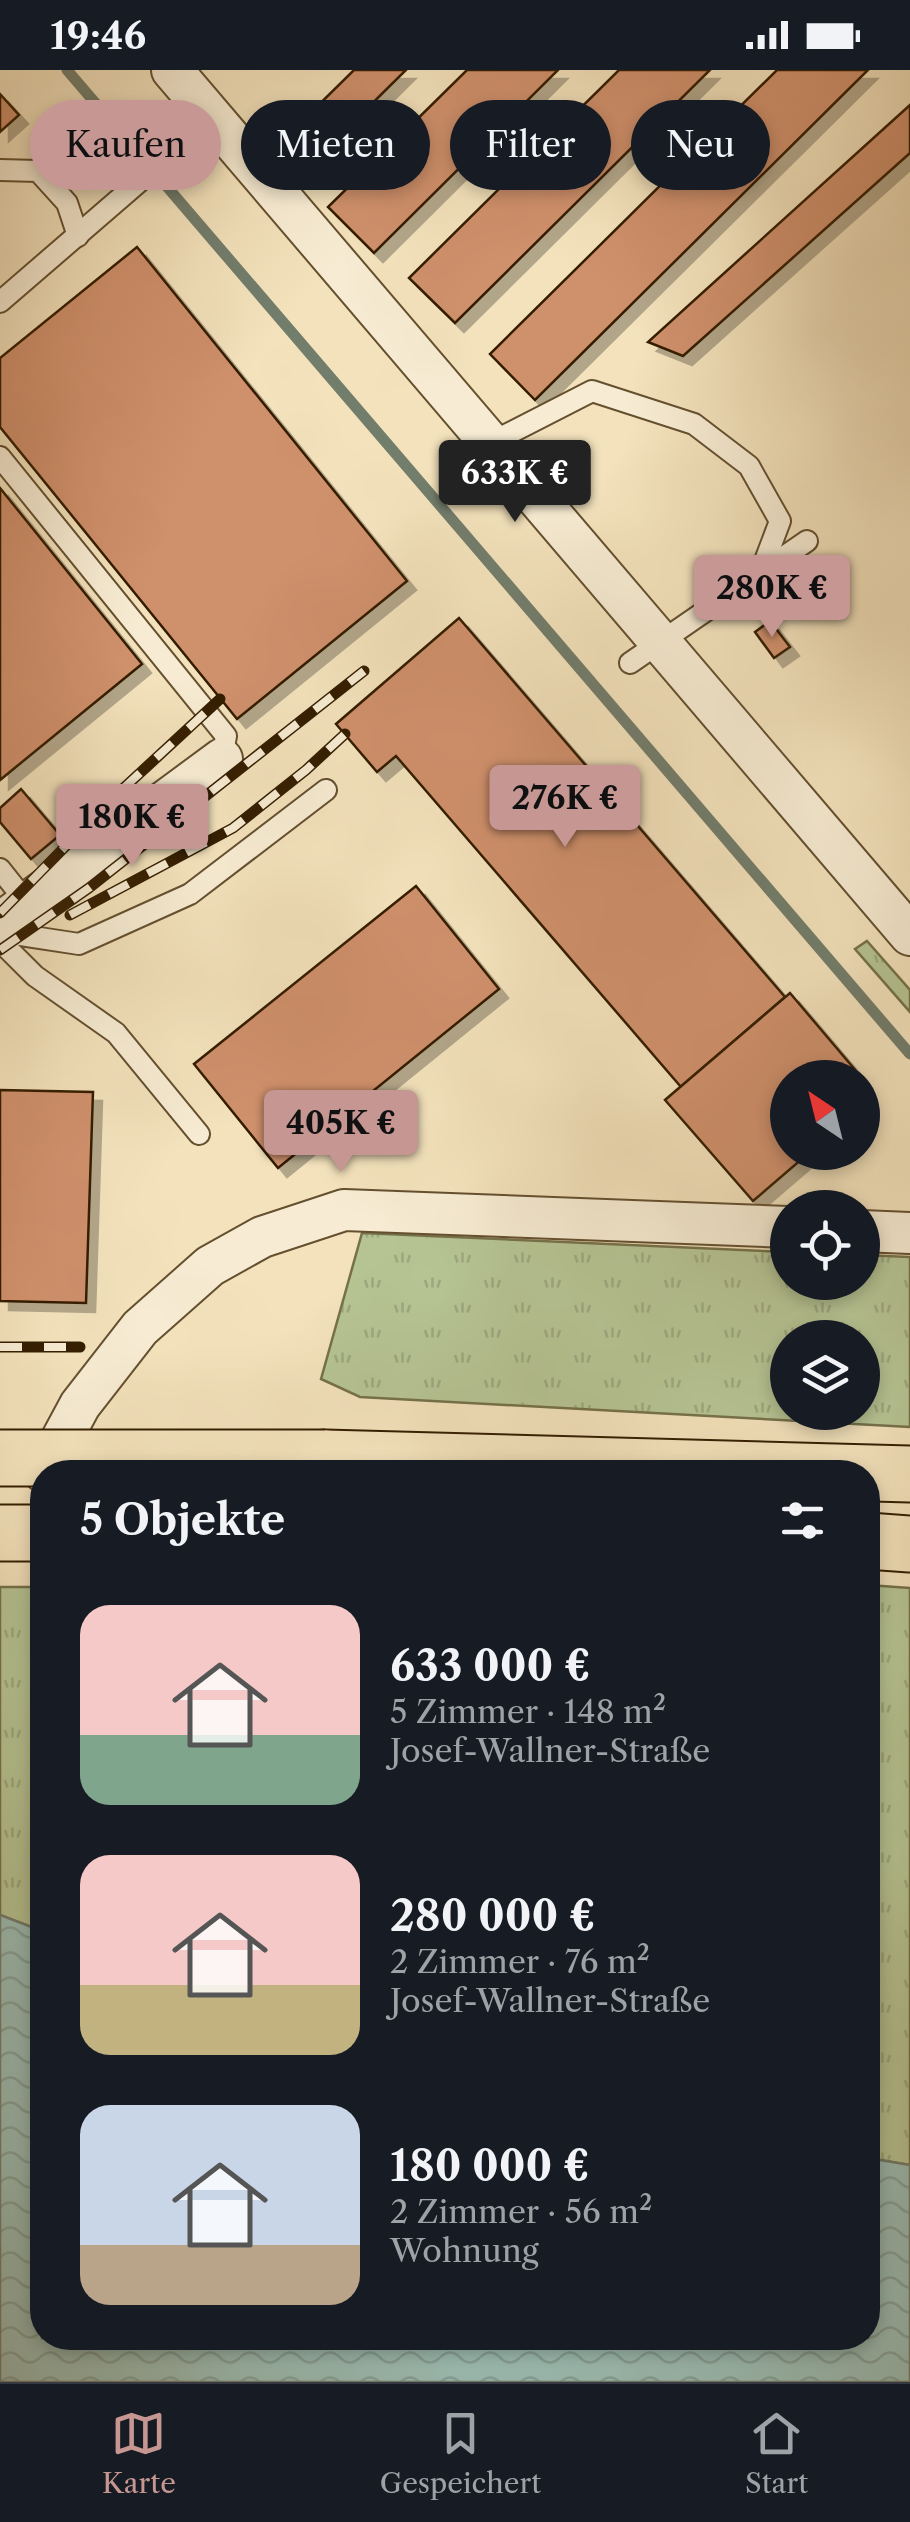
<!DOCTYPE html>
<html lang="de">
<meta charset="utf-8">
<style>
body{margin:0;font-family:"Libre Caslon Text",serif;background:#20242c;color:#f1f3f6;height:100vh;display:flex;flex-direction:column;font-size:38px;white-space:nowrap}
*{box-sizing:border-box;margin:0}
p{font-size:32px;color:#9ea1a6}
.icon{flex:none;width:55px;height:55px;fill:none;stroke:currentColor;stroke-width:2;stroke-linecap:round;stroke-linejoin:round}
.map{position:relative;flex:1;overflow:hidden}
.side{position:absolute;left:30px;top:1390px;width:850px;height:890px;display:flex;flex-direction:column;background:#171b24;border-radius:40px;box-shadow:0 5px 15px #0003}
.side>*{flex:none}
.hud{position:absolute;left:30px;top:30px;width:850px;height:90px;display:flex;gap:20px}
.needle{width:65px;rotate:325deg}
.tools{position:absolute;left:770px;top:990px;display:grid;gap:20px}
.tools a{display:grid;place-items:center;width:110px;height:110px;border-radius:50%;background:#171b24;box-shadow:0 5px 15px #0003;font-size:50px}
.price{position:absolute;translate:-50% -85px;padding:0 22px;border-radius:10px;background:#c59692;color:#111;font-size:32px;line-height:65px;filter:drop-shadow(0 2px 5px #0008)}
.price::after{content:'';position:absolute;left:50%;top:60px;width:30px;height:22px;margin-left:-15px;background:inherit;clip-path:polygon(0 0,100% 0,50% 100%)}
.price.active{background:#222;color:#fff}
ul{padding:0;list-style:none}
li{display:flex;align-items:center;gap:30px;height:250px;padding:0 50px}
li span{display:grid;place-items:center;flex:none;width:280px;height:200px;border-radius:30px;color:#555}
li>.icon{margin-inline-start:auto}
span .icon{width:120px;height:120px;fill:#fffc;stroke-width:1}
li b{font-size:42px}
h2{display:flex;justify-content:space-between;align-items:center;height:120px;padding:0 50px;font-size:42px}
.pill{padding:0 35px;border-radius:45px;background:#171b24;box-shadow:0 5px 15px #0003;font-size:35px;line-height:90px}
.pill.active{background:#c59692;color:#111}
.status{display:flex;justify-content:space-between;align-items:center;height:70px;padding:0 50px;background:#171b24;direction:ltr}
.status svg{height:28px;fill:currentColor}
.menu{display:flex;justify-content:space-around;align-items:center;height:140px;border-top:2px solid #363941;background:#171b24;font-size:28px;color:#9ea1a6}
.menu a{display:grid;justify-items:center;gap:5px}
.menu .active{color:#c59692}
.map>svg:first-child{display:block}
.grass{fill:url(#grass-tufts);stroke:#75714a;stroke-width:2.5;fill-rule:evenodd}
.water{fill:url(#water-waves);stroke:#727d6c;stroke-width:2.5}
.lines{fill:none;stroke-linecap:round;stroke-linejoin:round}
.stream{stroke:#727d6c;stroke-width:11}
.building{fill:#cf906c;stroke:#341e00;stroke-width:2.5;filter:url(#shadow)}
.service-casing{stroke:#644f2f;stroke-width:24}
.minor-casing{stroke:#644f2f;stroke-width:44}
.motorway-casing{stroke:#341e00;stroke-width:59}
.service{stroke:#f7ecd3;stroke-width:20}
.minor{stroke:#f7ecd3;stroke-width:40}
.motorway{stroke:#f3e2bc;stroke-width:55}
.rail-casing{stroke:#341e00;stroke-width:11}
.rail{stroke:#f7ecd3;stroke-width:8;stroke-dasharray:22;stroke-linecap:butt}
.motorway-bridge-casing{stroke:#341e00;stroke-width:59;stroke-linecap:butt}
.motorway-bridge{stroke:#f3e2bc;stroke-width:55}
</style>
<div class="status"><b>19:46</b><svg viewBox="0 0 49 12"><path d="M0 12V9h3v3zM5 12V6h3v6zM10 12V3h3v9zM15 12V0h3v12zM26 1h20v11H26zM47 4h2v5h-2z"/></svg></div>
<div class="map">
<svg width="910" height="2312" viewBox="0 0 910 2312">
<defs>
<pattern id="grass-tufts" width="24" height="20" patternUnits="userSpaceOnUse" patternTransform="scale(2.5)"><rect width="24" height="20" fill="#b6c494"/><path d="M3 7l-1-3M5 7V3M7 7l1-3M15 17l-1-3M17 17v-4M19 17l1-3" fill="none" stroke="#9da87e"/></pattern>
<pattern id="water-waves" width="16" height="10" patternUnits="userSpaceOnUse" patternTransform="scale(2.5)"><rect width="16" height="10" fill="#9bbdb4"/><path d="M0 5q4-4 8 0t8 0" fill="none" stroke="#86a299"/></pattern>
<filter id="shadow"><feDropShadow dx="9" dy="9" stdDeviation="0" flood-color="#0004"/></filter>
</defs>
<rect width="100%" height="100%" fill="#f3e2bc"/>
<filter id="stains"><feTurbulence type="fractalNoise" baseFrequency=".002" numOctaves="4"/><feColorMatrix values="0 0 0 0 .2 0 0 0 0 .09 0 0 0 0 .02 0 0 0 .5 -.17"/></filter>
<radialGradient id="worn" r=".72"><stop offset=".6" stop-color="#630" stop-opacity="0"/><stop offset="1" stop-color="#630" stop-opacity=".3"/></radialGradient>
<g class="grass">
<polygon points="867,871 910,920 910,942 855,879"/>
<path d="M362,1163L787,1182L788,1212H862L863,1185L910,1187V1357L360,1327L321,1309ZM788,1268H862V1342H788Z"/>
<polygon points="868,1515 910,1518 910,2095 868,2088"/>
<polygon points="0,1517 42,1517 42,1861 0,1845"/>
</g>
<polygon class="water" points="0,1845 42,1861 42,2268 868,2268 868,2088 910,2095 910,2312 0,2312"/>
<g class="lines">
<polyline class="stream" points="67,0 910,984"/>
</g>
<g class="building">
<polygon points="354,0 406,0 306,99 291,62"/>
<polygon points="467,0 558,0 374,183 328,137"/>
<polygon points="619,0 710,0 455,253 409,208"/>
<polygon points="777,0 868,0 535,330 490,284"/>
<polygon points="0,24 19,45 0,62"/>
<polygon points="910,35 910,83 683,286 648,272"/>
<polygon points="137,177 407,511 237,649 0,357 0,288"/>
<polygon points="0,418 142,594 0,710"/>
<polygon points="459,548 785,927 681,1017 396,686 377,702 336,654"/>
<polygon points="770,551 790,577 774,588 755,562"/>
<polygon points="21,719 60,765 31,789 0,752 0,738"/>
<polygon points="416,816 499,919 278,1098 194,994"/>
<polygon points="790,923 862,1008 788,1008 788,1082 810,1082 753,1131 665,1030"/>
<polygon points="0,1020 93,1022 86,1233 0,1231"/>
</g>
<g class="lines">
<g class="service-casing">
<g id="service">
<polyline points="0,100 38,101 67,133 78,166"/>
<polyline points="0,232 213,48"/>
<polyline points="489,370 506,365 592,321 694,354 749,396 780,451 760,504"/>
<polyline points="0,387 226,666 222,689"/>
<polyline points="630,593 807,471"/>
<polyline points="0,799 27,833"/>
<polyline points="0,862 79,874 190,824 326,720"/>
<polyline points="0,871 35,906 116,963 199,1064"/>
</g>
</g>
<g class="minor-casing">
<g id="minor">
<polyline points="172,0 910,865"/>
<polyline points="0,853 222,689"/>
<polyline points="862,1161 910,1163"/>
<polyline points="44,1402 80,1335 140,1258 210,1196 262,1167 344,1140 788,1157"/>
</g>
</g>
<g class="motorway-casing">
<g id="motorway">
<polyline points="325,1388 910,1404"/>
<polyline points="868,1471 910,1474"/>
</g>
</g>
<use href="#service" class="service"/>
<use href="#minor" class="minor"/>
<use href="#motorway" class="motorway"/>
<g class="rail-casing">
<g id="rail">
<polyline points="0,843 114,727 220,629"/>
<polyline points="70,845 233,758 306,700 345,664"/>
<polyline points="0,880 89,818 364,601"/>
<polyline points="0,1277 80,1277"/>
</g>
</g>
<use href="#rail" class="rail"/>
<g class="motorway-bridge-casing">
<g id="motorway-bridge">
<polyline points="0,1388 325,1388"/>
<polyline points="0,1463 42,1463"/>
</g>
</g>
<use href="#motorway-bridge" class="motorway-bridge"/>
</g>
<rect width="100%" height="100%" filter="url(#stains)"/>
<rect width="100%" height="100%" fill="url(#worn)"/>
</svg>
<div class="tools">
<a><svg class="needle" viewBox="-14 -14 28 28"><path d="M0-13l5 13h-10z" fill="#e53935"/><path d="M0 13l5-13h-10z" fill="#9ea1a6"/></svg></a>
<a><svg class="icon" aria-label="locate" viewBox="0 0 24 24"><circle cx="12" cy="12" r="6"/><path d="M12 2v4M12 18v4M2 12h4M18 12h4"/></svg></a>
<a><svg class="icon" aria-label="layers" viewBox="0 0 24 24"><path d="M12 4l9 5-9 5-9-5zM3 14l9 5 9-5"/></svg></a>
</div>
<b class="price active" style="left:515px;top:455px">633K €</b>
<b class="price" style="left:772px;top:570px">280K €</b>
<b class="price" style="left:565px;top:780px">276K €</b>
<b class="price" style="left:132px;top:799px">180K €</b>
<b class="price" style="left:341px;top:1105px">405K €</b>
<div class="hud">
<a class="pill active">Kaufen</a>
<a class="pill">Mieten</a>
<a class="pill">Filter</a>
<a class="pill">Neu</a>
</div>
<section class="side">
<h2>5 Objekte<svg class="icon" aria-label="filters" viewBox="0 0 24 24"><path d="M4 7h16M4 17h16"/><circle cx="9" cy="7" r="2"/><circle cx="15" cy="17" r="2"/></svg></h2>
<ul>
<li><span style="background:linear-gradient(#f6c9c9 65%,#7fa58c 0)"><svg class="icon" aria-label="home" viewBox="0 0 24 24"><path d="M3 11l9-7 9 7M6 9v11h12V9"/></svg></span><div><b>633 000 €</b><p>5 Zimmer · 148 m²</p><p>Josef-Wallner-Straße</p></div></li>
<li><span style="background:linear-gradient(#f6c9c9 65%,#c2b280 0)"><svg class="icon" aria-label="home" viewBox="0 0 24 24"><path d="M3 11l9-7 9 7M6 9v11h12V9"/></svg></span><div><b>280 000 €</b><p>2 Zimmer · 76 m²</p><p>Josef-Wallner-Straße</p></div></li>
<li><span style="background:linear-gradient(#c9d6e8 70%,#b9a48a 0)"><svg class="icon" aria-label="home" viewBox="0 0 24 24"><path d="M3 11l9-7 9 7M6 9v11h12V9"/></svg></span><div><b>180 000 €</b><p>2 Zimmer · 56 m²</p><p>Wohnung</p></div></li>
</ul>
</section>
</div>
<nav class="menu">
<a class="active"><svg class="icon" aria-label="map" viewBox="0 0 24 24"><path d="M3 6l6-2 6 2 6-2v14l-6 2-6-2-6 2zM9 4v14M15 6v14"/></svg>Karte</a>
<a><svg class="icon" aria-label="saved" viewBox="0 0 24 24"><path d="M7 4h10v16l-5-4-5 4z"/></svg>Gespeichert</a>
<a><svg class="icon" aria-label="home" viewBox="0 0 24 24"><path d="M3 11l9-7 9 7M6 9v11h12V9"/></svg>Start</a>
</nav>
